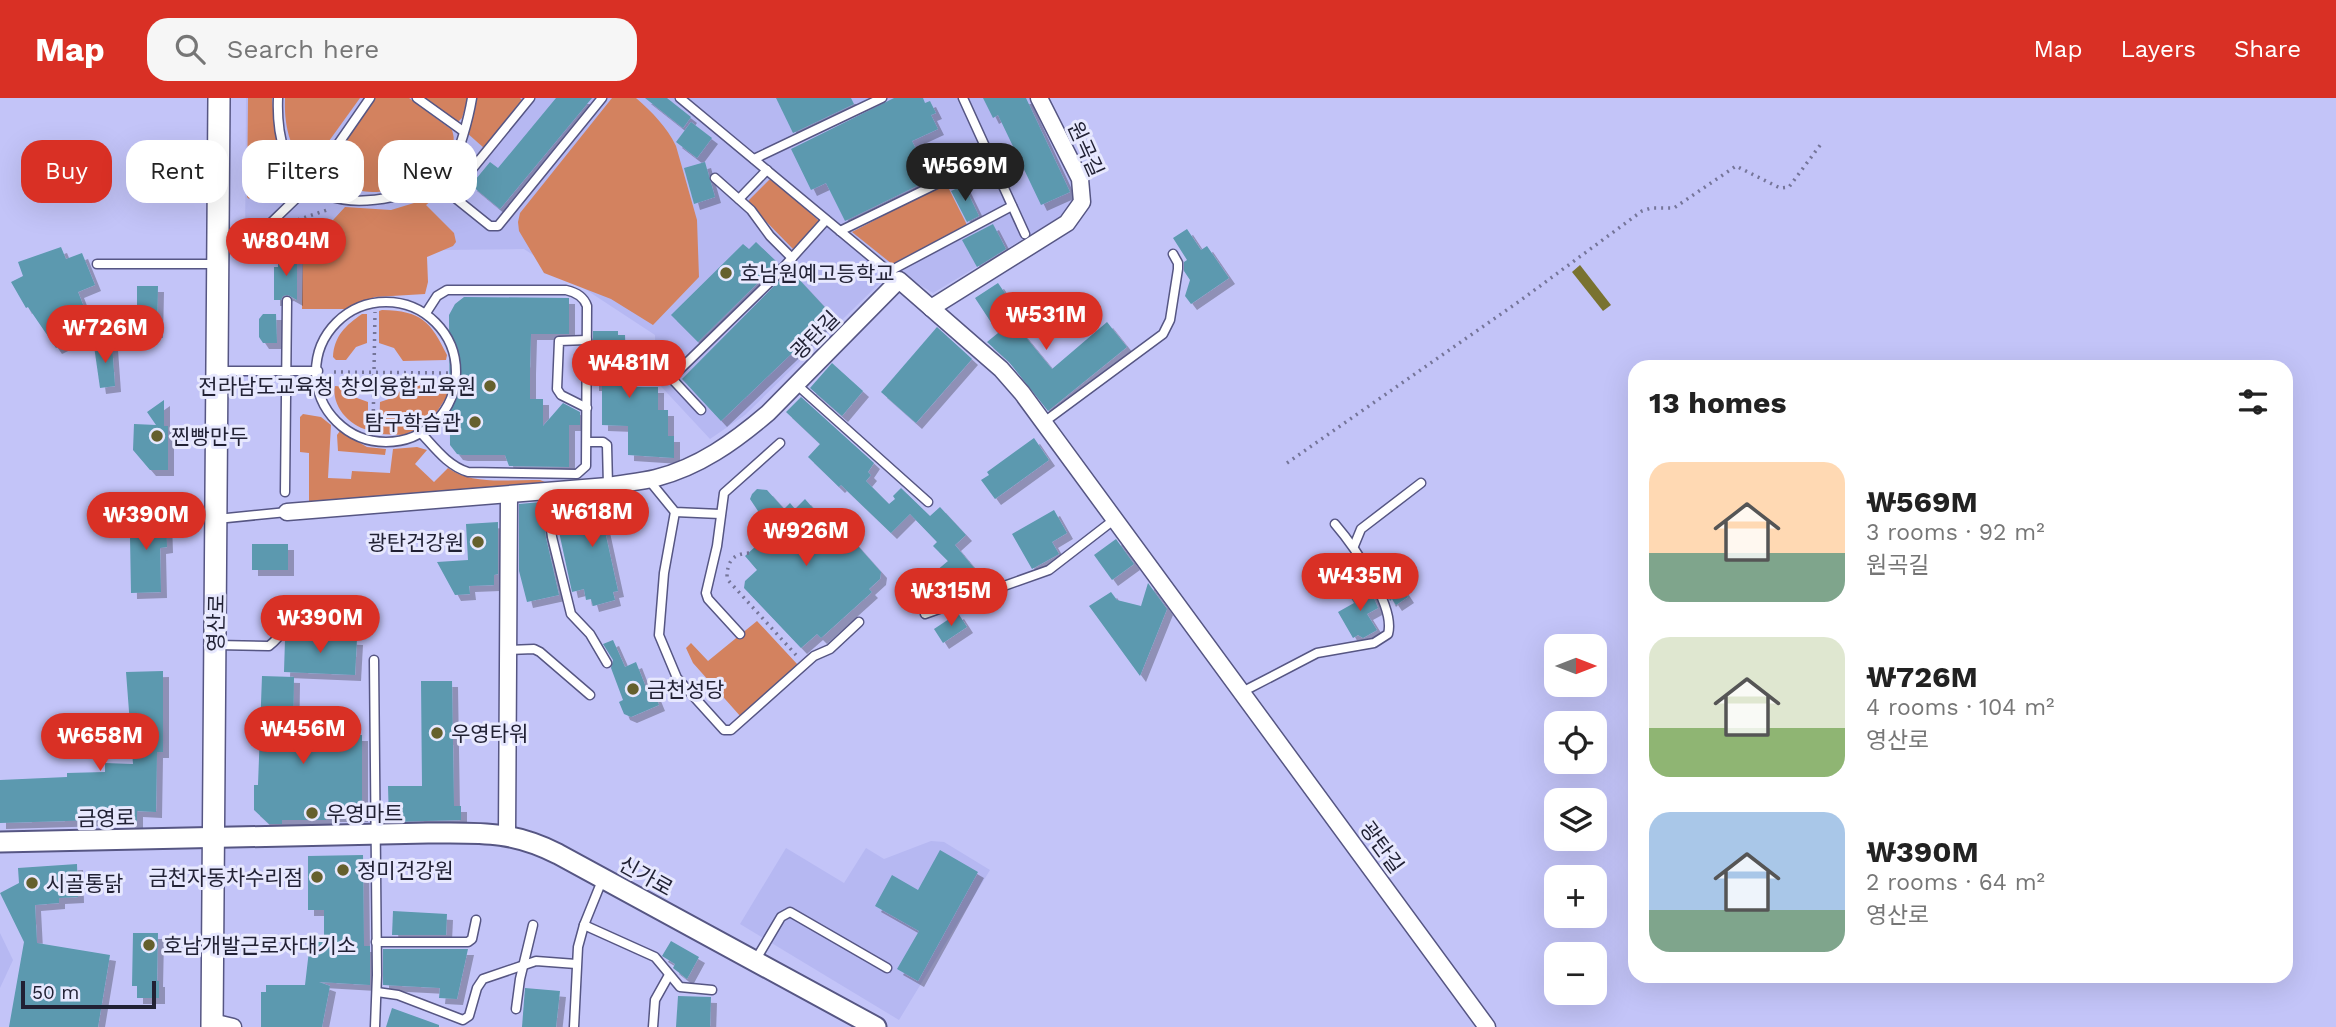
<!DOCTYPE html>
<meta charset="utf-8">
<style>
body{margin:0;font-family:"Work Sans","Noto Sans KR",sans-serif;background:#f6f6f6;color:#222;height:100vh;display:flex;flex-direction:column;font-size:26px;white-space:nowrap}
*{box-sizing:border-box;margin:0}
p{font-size:23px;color:#767676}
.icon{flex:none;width:38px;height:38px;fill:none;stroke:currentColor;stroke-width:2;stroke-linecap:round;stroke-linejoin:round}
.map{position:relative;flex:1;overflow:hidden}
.details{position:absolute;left:1628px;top:262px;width:665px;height:623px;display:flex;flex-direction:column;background:#fff;border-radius:21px;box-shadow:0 7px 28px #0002}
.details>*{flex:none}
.top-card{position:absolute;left:21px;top:42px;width:665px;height:63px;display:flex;gap:14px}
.needle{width:46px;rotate:90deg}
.fabs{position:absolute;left:1544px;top:536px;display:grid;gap:14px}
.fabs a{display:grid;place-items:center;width:63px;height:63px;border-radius:14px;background:#fff;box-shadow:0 7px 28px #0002;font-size:35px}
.scale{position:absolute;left:21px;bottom:18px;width:135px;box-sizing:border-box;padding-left:7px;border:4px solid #212134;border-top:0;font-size:19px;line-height:24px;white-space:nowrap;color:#212134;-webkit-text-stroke:5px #e7e8fe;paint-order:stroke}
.price{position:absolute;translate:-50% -60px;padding:0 16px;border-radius:24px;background:#d93025;color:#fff;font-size:23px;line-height:46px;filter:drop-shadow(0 2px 4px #0008)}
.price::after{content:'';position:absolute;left:50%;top:42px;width:21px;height:16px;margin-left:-10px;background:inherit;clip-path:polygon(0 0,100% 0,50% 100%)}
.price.active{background:#222;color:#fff}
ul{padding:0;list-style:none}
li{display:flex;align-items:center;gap:21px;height:175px;padding:0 21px}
li span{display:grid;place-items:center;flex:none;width:196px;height:140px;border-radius:21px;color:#555}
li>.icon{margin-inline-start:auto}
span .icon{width:84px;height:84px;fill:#fffc;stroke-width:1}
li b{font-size:30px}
h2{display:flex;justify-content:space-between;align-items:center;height:84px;padding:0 21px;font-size:30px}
.tag{padding:0 24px;border-radius:21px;background:#fff;box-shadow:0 7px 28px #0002;font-size:24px;line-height:63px}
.tag.active{background:#d93025;color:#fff}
header{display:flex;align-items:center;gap:42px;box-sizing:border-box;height:98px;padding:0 35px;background:#d93025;color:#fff}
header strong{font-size:33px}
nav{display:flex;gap:38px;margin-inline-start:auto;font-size:24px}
.search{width:490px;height:63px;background:#f6f6f6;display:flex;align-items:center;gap:18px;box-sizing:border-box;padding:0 24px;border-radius:21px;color:#767676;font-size:26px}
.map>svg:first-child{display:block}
.built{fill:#b6b8f2}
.green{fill:#d3825f}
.water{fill:#797230}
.building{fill:#5b99af;filter:url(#shadow)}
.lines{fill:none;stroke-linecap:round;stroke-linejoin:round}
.service-casing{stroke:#565683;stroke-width:11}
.minor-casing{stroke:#565683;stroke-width:19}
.tertiary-casing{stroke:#565683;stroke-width:23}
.secondary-casing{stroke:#565683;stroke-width:24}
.path{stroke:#757599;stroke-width:3.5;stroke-dasharray:2 5;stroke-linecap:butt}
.service{stroke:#fff;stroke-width:8}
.minor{stroke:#fff;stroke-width:16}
.tertiary{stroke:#fff;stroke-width:19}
.secondary{stroke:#fff;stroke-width:21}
.poi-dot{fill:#65602d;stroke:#e7e8fe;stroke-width:2.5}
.labels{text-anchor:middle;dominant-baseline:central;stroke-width:6;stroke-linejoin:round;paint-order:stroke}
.street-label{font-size:21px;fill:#212134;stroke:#e7e8fe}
.poi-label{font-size:21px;fill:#212134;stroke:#e7e8fe;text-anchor:start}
</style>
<header>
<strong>Map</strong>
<div class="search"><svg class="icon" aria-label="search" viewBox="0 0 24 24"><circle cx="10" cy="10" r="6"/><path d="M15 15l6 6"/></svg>Search here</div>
<nav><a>Map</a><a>Layers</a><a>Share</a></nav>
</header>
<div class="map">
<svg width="2336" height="929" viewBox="0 0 2336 929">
<defs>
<filter id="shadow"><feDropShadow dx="6" dy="6" stdDeviation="0" flood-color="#0004"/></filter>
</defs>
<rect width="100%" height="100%" fill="#c3c4f8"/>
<g class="built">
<polygon points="246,0 1030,0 1075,86 1072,105 1063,117 933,195 894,171 745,317 710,341 656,283 655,237 524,151 245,154"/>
<polygon points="931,743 944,744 990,772 899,922 740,826 786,750 844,785 866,750 884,761"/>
<polygon points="0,835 13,862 0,890"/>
</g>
<g class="green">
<polygon points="248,0 272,0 275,35 283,67 267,75 249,101 247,99"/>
<path d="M285,0H360L311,68C288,56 284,23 285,0Z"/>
<path d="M375,0H409L452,32C465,70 401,95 372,94C353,93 341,88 326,78V72Z"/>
<polygon points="423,0 468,0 462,20 458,24"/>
<polygon points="476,0 520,0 522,2 484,50 467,35"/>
<path d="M612,0H636C652,14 667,29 676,48L697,122L699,179L653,227L611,201L544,175L519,133L518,124L520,115Z"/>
<polygon points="773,81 819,123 793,151 749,106 749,102 769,82"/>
<polygon points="946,85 967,127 892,166 852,134"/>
<polygon points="438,92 440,95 426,107 454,135 456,144 453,148 427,159 428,184 425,196 375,199 345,211 302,211 303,157 279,156 281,130 323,133 345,109 391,112 414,105"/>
<path d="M382,212C422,213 430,223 447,257L446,262L403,263L394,250L379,245V213Z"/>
<path d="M362,216H367V245L356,249L346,262H336L333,259C334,238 346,227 362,216Z"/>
<polygon points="405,287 445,288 448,289 449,295 429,326 403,337 379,336 380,304 395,299"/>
<path d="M335,288L347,289L357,300L368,304V332C349,328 331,307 335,288Z"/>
<path d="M303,316L321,319L331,327L328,380L351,381L352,373L390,375L393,351L417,349L427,352L415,366L434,384L448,370C473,388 510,381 540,382L550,386L309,406V355L300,354V319Z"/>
<polygon points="340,333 367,349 386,351 385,357 338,353 337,337"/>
<polygon points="757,523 798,567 741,619 693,565 686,550 691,545 708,563"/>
</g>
<polygon class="water" points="1580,167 1611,207 1603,213 1572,174"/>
<g class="building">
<polygon points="556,0 592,0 500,111 471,87 490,64 498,70"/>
<polygon points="645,0 667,0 691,19 683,30"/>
<polygon points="776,0 851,0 854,6 793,35"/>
<polygon points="894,0 923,0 925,5 930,3 936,15 931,17 938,31 912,43 931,81 845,123 826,85 811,92 791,51"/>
<polygon points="983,0 1026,0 1070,94 1041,107 998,17 993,20"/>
<polygon points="691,24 712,40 697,60 676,44"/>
<polygon points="705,64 715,99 694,106 684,70"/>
<polygon points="964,87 979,118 967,124 951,93"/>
<polygon points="993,126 1006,151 977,169 962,142"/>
<polygon points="1187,131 1201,152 1207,148 1229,180 1191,206 1185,198 1190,182 1184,173 1184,164 1187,162 1173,140"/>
<polygon points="756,144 778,165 698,244 671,217 743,146 749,151"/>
<polygon points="61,149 66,161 82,155 95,187 78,194 93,232 56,250 28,209 26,210 11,184 23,178 18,164"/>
<polygon points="278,158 297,159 297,202 288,197 283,198 281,202 274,202 274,169 278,169"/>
<polygon points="787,175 790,177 793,175 832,217 721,323 682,281"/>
<polygon points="998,185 1015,210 1011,212 1015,217 1010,220 1052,271 1107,224 1127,249 1048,313 1009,264 987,244 998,235 975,200"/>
<polygon points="137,188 158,188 157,234 130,234 130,219 137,219"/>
<polygon points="464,199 569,200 569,236 531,236 530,270 530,301 543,301 543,328 563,305 580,314 580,327 569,327 569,369 509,368 505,357 462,357 457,356 450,347 449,217 455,206"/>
<polygon points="263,216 276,216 277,245 263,245 259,239 259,221"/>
<polygon points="937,229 972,261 916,325 881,294"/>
<polygon points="593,233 618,233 618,237 625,237 627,289 658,289 658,312 668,312 668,338 674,338 674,360 628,357 628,328 602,327 602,287 593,287"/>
<polygon points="112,246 115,288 100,290 94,248"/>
<polygon points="832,265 863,293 842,318 810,290"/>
<polygon points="801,299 874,365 868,374 871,377 866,383 889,406 895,401 893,398 901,390 930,418 940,409 966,437 955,447 984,482 970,493 961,496 951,484 948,487 936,473 948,463 933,448 937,444 910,416 891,435 841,387 839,389 808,359 820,346 786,314"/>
<polygon points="164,302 164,328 168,328 168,372 150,372 133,352 134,326 156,327 147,314"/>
<polygon points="1034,340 1049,362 995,401 981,382 989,377 987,374"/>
<polygon points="757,391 767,392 784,411 790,405 795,411 805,401 819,417 825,411 881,474 880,481 869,491 872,494 821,540 817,536 801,550 744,490 745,483 757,472 745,458 757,447 753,427 758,413 750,401 752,396"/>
<polygon points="626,397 631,417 603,424 618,493 613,494 615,502 593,508 591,501 586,502 584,491 572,494 556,420 587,413 586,407"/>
<polygon points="541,404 546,440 559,497 527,504 519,473 519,406"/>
<polygon points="1054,412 1067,435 1052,444 1059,456 1032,471 1012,436"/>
<polygon points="166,417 167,449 160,450 161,494 131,495 130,438 126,438 124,420"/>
<polygon points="498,424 498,476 494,477 494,487 469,488 470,496 455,497 437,464 468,462 466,426"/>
<polygon points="1116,441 1134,466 1112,482 1094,457"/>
<rect x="252" y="446" width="36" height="26"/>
<polygon points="1390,471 1408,499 1396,507 1392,501 1390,503 1379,479"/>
<polygon points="1148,485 1167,511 1140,578 1089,508 1111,494 1117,502 1141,508"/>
<polygon points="1368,486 1378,510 1367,516 1377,532 1363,540 1358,537 1353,540 1338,514 1354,505 1349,497"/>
<polygon points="958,515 967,529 943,545 934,531"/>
<polygon points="288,538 357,541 355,577 284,574 285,541"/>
<polygon points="613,542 625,569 636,564 647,592 652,590 659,607 631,619 624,616 619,604 623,602 611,570 613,562 603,546"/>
<polygon points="163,573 163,654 157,654 156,714 137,713 137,724 99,722 0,725 0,682 67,679 67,675 105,674 105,665 133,666 126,574"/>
<polygon points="262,578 294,579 293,647 331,646 331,637 362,637 362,718 326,718 326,722 282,722 282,726 269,726 254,712 254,687 258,687"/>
<polygon points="421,583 452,583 454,708 461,708 461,722 389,724 388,688 422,688"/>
<polygon points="940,752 978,774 918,883 897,871 919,833 875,808 892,777 918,792"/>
<polygon points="363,757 364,848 370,848 370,887 319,884 330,888 322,929 261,929 261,894 266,894 266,887 305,887 310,844 324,844 324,812 308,812 308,758"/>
<polygon points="77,766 78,799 59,800 59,805 35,807 37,845 110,857 98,929 9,929 24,844 0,795 19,785 18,770"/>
<polygon points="393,813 447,816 446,837 392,837"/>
<polygon points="133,835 158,835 157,883 159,883 159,900 137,900 137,888 132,888"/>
<polygon points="671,843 699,859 687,881 673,870 675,866 662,858"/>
<polygon points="383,851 468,851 457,901 439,900 440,890 383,887"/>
<polygon points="525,890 560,893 556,929 522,929"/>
<polygon points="678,898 711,899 710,929 676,929"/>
<polygon points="392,910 439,927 439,929 386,929"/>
</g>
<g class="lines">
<g class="service-casing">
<g id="service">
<path d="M278,0C275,77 315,115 392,99C410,96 437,87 449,71C459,58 469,18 472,0"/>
<polyline points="417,0 463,33"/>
<polyline points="680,0 899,182"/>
<polyline points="963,0 1025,136"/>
<polyline points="754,61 882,0"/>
<polyline points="715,80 751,112 770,138 792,160"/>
<polyline points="434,83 490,128 498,128 602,0"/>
<polyline points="451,97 530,0"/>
<polyline points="739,101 767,72"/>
<polyline points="840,133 990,60"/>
<polyline points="218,148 248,147 309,88 370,0"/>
<polyline points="97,166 215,166"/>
<polyline points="888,174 1012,108"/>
<circle cx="386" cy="274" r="70"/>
<polyline points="660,268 701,312"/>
<polyline points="219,273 318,273"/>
<polyline points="671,280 773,181 826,122"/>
<polyline points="796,286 928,404"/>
<polyline points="587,310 561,297 557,291 559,243 587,242"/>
<polyline points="1044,324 1163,236 1170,222 1178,171 1178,165 1173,156"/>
<path d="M421,335C435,350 448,368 468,374L577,376L586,368L587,208C584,199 575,194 566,192H447L437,198L426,215"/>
<polyline points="587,344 603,344 607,347 608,388"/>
<polyline points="648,381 675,414 720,416"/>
<polyline points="285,394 287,203"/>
<polyline points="546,394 552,439 571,516 590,536 607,565"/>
<polyline points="675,414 664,475 659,537 677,580 724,632 731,632 814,558 830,551 859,524"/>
<polyline points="217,421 287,414"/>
<polyline points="1354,448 1361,431 1421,385"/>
<polyline points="925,516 1049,472 1115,421"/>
<polyline points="740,536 708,501 706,495 717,448 724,395 780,345"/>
<path d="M216,547L269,548C296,526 276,520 320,520"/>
<polyline points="508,552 534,551 540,554 590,597"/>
<polyline points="374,562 377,877 375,929"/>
<path d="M1242,594L1317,555L1374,545L1388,536C1396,508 1353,447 1335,426"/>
<polyline points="584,827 655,859 680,889 712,892"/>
<polyline points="376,844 468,844 472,841 476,822"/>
<polyline points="755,863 781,819 790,814 887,870"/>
<polyline points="377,894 398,897 463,922 469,918 477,890 483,881 536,863 576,866"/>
<polyline points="516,911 520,881 533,827"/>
<polyline points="574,929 578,849 584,827 603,780"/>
<polyline points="653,929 655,902 669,877"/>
</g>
</g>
<g class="minor-casing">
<g id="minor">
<polyline points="931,210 1067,125 1082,104 1080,81 1039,0"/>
<path d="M287,414L608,388C623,385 640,384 656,380C699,369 734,344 768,315L899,182L1001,271L1022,295L1487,929"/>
<polyline points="507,737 509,398"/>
<polyline points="212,924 233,929"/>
</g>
</g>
<g class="tertiary-casing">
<path id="tertiary" d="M0,744L428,735C479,735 511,732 558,756L876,929"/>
</g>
<g class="secondary-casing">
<polyline id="secondary" points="212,929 219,0"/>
</g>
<g class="path">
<polyline points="291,124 330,111"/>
<polyline points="334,274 449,275"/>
<polyline points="373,334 375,214"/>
<polyline points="1287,365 1521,202 1642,113 1651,110 1674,110 1736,68 1780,90 1789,89 1821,46"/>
<path d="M749,455C731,456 727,465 727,481L796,557"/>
</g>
<use href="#service" class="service"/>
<use href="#minor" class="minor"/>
<use href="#tertiary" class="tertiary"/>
<use href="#secondary" class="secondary"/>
</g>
<g class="poi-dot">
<circle cx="726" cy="175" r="7"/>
<circle cx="490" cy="288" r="7"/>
<circle cx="475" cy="324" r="7"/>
<circle cx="157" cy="338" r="7"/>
<circle cx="478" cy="444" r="7"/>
<circle cx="633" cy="591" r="7"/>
<circle cx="437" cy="635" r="7"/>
<circle cx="312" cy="715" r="7"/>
<circle cx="343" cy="772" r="7"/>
<circle cx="317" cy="779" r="7"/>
<circle cx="32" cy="785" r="7"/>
<circle cx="149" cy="847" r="7"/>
</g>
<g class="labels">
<g class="street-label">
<text transform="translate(1086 51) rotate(66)">원곡길</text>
<text transform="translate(815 237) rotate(-45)">광탄길</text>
<text transform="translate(216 525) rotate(-89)">영산로</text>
<text transform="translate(106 720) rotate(-1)">금영로</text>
<text transform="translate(1382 749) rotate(54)">광탄길</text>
<text transform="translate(646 778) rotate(29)">신가로</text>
</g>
<g class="poi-label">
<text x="740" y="175">호남원예고등학교</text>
<text x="476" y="288" text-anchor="end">전라남도교육청 창의융합교육원</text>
<text x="461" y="324" text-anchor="end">탐구학습관</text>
<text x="171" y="338">찐빵만두</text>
<text x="464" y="444" text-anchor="end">광탄건강원</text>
<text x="647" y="591">금천성당</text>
<text x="451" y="635">우영타워</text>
<text x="326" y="715">우영마트</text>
<text x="357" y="772">정미건강원</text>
<text x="303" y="779" text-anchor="end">금천자동차수리점</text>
<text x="46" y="785">시골통닭</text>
<text x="163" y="847">호남개발근로자대기소</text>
</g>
</g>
</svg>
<div class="fabs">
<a><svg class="needle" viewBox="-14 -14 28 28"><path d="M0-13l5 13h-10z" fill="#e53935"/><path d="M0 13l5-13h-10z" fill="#767676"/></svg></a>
<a><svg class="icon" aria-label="locate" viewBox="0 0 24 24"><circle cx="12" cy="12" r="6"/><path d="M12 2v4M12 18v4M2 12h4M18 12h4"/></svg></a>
<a><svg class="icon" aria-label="layers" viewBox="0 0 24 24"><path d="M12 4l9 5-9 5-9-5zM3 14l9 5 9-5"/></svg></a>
<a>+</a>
<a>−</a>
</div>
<div class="scale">50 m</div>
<b class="price active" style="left:965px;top:105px">₩569M</b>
<b class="price" style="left:286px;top:180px">₩804M</b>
<b class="price" style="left:1046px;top:254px">₩531M</b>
<b class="price" style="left:105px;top:267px">₩726M</b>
<b class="price" style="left:629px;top:302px">₩481M</b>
<b class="price" style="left:592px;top:451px">₩618M</b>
<b class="price" style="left:146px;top:454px">₩390M</b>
<b class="price" style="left:806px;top:470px">₩926M</b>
<b class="price" style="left:1360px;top:515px">₩435M</b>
<b class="price" style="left:951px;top:530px">₩315M</b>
<b class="price" style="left:320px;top:557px">₩390M</b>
<b class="price" style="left:303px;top:668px">₩456M</b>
<b class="price" style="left:100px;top:675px">₩658M</b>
<div class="top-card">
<a class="tag active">Buy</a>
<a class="tag">Rent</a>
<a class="tag">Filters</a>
<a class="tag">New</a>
</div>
<section class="details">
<h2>13 homes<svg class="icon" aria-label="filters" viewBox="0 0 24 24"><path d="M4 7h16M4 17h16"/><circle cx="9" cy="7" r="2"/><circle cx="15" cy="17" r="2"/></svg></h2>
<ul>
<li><span style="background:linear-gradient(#ffd9b3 65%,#7fa58c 0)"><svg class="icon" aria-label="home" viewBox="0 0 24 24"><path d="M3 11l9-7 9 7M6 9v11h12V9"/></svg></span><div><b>₩569M</b><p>3 rooms · 92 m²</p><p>원곡길</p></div></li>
<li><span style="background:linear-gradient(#dfe7d0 65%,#8fb573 0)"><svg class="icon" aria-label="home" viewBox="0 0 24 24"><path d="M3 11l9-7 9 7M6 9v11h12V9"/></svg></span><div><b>₩726M</b><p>4 rooms · 104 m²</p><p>영산로</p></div></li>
<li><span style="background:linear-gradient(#a9c7e8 70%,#7fa58c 0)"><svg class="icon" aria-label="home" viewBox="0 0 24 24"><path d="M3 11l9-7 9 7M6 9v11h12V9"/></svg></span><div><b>₩390M</b><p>2 rooms · 64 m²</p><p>영산로</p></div></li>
</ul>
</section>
</div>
